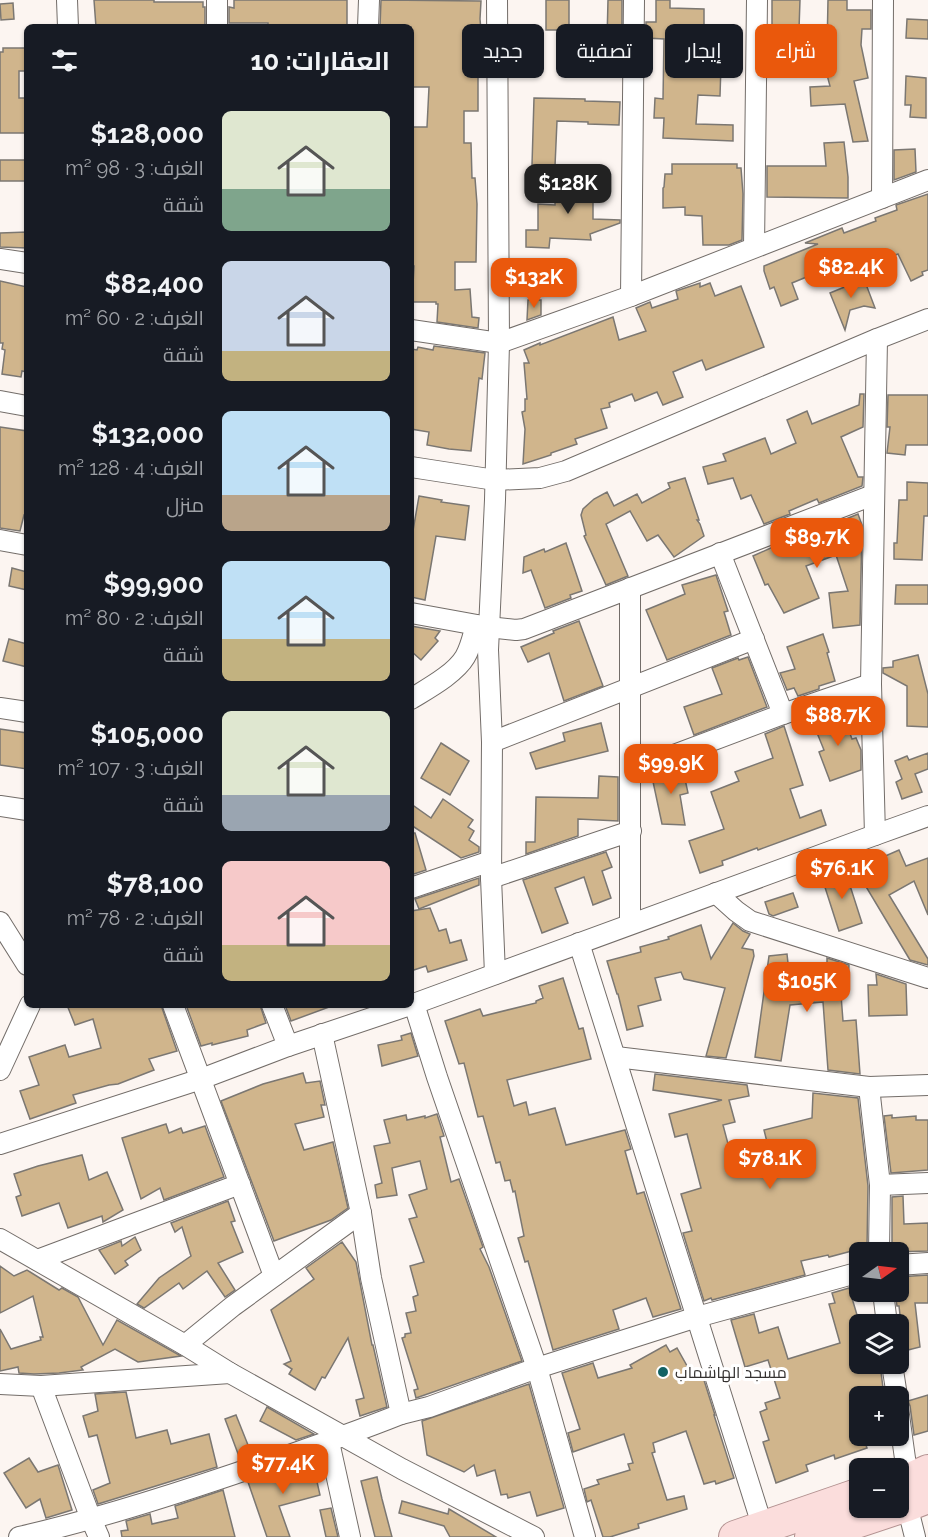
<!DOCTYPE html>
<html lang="ar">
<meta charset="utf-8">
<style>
body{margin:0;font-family:Raleway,Cairo,sans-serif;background:#242831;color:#f1f3f6;direction:rtl;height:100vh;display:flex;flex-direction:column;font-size:22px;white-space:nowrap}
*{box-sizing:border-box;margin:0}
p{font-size:20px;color:#9ea1a6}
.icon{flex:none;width:33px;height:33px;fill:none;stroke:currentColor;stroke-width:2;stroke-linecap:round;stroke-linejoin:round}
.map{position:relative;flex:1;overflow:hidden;direction:ltr}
.panel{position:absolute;left:24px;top:24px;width:390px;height:984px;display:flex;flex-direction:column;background:#171b24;border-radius:9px;box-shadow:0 2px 4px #0004;direction:rtl}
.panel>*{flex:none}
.hud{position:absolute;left:432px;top:24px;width:405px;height:54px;direction:rtl;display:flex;gap:12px}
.needle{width:39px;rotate:76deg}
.tools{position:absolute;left:849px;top:1242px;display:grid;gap:12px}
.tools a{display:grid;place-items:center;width:60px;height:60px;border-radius:9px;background:#171b24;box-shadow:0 2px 4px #0004;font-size:30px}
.price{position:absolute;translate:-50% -51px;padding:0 14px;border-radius:12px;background:#ea580c;color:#fff;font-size:20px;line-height:39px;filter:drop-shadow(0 2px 3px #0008)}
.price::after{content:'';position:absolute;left:50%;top:36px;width:18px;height:14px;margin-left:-9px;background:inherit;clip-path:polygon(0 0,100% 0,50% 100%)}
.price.active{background:#222;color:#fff}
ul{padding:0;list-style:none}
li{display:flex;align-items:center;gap:18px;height:150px;padding:0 24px}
li span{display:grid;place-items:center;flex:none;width:168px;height:120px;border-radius:9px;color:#555}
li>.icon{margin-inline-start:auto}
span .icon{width:72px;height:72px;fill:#fffc;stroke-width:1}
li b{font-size:26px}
h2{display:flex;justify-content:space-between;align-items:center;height:72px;padding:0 24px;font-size:26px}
.tag{padding:0 21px;border-radius:9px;background:#171b24;box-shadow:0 2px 4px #0004;font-size:21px;line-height:54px}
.tag.active{background:#ea580c;color:#fff}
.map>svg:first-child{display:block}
.building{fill:#d0b58c;stroke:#7b7772;stroke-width:1.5}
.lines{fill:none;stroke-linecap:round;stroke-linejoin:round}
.street-casing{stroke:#736d69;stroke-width:22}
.primary-casing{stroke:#b39291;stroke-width:34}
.street{stroke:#fff;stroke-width:20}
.primary{stroke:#fbdddc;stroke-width:32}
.poi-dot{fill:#126264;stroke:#fff;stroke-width:2}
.labels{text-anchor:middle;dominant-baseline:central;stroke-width:6;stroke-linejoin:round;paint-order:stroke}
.poi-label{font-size:16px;fill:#343130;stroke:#fff;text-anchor:start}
</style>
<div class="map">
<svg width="928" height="1537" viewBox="0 0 928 1537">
<rect width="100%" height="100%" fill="#fcf5f1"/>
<g class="building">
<polygon points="94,0 154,0 154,2 203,2 203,7 205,7 205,27 96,27"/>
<polygon points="234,0 347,0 347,27 268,27 268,23 229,23 229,7 234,8"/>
<polygon points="381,0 481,1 480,19 484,65 478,65 478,111 464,111 464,143 471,143 472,178 475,178 477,204 476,262 455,262 455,290 470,289 472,317 479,318 478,328 437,322 438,304 436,304 436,302 412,302 414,266 411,266 411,127 427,127 429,87 411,87 411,27 380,27"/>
<rect x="546" y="0" width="23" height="30"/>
<polygon points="608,0 622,0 622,40 607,40"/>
<polygon points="656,0 670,0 670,8 704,9 704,65 721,65 720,96 698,95 696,124 733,125 733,141 663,138 664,118 654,118 655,98 663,99 664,39 646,38 646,22 656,22"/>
<polygon points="772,0 800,0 799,29 786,28 786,50 772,49"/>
<polygon points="828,0 847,0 847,10 871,10 871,29 862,29 861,45 868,78 854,81 868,141 853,142 845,104 811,106 810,87 830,86 820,49 827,49"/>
<polygon points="13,3 14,19 1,20 0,4"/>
<polygon points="907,19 928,20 928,39 906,38"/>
<polygon points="3,48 26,48 26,71 19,71 19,98 25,98 27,133 0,133 0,52 3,52"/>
<polygon points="906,76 926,78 926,118 910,117 911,105 905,105"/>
<polygon points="534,98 585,99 585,101 620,102 619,125 588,124 588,122 557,121 555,166 532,165"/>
<polygon points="844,142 848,177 848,198 767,197 767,166 826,166 824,143"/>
<polygon points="915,149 916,172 894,180 894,150"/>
<rect x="0" y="160" width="27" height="21"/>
<polygon points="672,164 737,164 737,168 741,168 743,194 742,240 729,245 703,245 702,216 685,215 685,207 663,208 663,188 664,187 665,174 672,174"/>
<polygon points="556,178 593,178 593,219 620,220 620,223 590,234 591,240 550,238 549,248 526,247 526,230 538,230 538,204 555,205"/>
<polygon points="928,194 928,270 922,272 923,275 911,281 898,254 853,272 844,251 817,261 821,271 792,283 798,299 781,306 774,287 770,289 764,271 764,266 818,244 805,243 842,228 844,233 876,221 875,218 897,210 896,205"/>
<polygon points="27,232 27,248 0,247 0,233"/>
<polygon points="541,269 568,269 567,295 540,295"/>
<polygon points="864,279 875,308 864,306 850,310 845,330 830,293"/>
<polygon points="0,281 27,287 27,372 22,371 21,377 2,374 5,350 2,349 3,343 0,343"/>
<polygon points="700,283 700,287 710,283 715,296 741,286 764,347 706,370 702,360 673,372 683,397 663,405 657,392 635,401 632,394 609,403 610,407 601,409 607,428 575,439 577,444 551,453 551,455 523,464 525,429 522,412 525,411 525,399 527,399 524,363 529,363 524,350 540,343 540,345 613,317 619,340 646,331 636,308 650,302 652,308 678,299 676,291"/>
<polygon points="528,300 541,300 541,315 527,320"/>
<polygon points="434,346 485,353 482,379 479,378 471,451 449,449 427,445 429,432 411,429 411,349 417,350 418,347 433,350"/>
<polygon points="860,394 864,394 863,427 841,437 858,477 863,477 862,486 819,503 817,499 789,511 790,514 764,524 751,495 741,499 733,478 708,484 703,467 726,461 723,454 765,438 771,454 796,443 787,420 807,411 812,424 859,405"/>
<polygon points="888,395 928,395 928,445 906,445 905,455 887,453 890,427 887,427"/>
<polygon points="0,427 27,431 27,516 24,515 20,531 0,528"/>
<polygon points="685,478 699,520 697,520 700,524 704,536 674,557 658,535 647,541 630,511 606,524 628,576 606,585 584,536 586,535 581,515 583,509 594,499 607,492 614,506 637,494 642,503 670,488 668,483"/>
<polygon points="907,482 928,483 928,516 924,516 922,560 894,559 894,543 897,543 899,500 907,500"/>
<polygon points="419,496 442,500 441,502 469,506 465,540 436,536 425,600 411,597 411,542"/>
<polygon points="858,514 862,525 860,625 833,628 829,593 848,591 836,555 806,566 819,598 784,613 768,584 765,585 753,556 773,547 773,546 799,536 800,538"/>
<polygon points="566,543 582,591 570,595 571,598 545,608 531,570 523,573 524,557 544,549 545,552"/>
<polygon points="12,568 27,572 27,590 9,586"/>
<polygon points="716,575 728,611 724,612 731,635 667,660 646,610 685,594 682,585"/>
<polygon points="896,585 928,585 928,604 895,604"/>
<polygon points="579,621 603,686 564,701 549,653 528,662 521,647 554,633 553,631"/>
<polygon points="411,626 440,631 435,638 438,641 421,660 411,651"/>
<polygon points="823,634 829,652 827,653 835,681 819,686 819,689 798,696 794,688 787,690 780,673 795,669 787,647"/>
<polygon points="9,639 27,644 27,667 3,661"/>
<polygon points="918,655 928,694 928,727 907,726 907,686 883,673 883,668 893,667 893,661"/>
<polygon points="748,657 767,707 694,735 684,707 722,694 712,668 738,658 739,660"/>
<polygon points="842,712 852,739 856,738 861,750 861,770 830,781 819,752 824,750 813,723"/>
<polygon points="601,723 608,751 536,769 530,753 565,741 563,733"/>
<polygon points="784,726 803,785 790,789 800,818 821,810 826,825 758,850 757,848 722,861 723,865 700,873 689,841 724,829 711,792 739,781 735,772 773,758 765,734"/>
<polygon points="0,729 27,733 27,769 0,765"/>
<polygon points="441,743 469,761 450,795 421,778"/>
<polygon points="928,753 928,769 915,774 922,792 902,799 896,782 902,779 895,761 907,756 909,760"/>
<polygon points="682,765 688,793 680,795 685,825 662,824 652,777"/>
<polygon points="599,776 618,777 618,821 578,819 578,836 526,854 526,842 535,842 536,797 598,798"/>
<polygon points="443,799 473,820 468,827 474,831 469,840 479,847 479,852 461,858 411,825 411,804 431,818"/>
<polygon points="411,833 415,833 426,870 411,875"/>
<polygon points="899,850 906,866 928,858 928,915 914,881 889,895 928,959 928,965 910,960 856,870 873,859 874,861"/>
<polygon points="606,852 612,867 602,871 611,898 593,905 584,877 555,888 568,923 542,933 523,880"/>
<polygon points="845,870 862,923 839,931 822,878"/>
<polygon points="479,878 479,885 419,909 415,899"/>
<polygon points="793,893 798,907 773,916 769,914 765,902"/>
<polygon points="430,908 439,931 446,929 450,943 461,940 467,960 428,972 426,966 411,971 411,911"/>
<polygon points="733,923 743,931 750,934 742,948 753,950 754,956 726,1058 706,1056 725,988 684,979 681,972 655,978 661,1000 638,1006 643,1026 627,1030 618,994 617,994 607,961 641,952 640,947 669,939 668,937 701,925 711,959"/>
<polygon points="787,954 790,981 827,976 827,958 849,965 848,982 840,982 843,1021 856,1020 860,1074 828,1070 823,1002 790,1005 781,1061 755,1057 769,956"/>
<polygon points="876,974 906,984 907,1015 869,1016 868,985 877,985"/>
<polygon points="563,978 579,1029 583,1028 591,1059 507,1080 514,1106 526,1102 529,1115 555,1108 566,1145 625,1130 631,1149 625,1151 637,1194 644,1192 681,1309 653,1317 646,1298 613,1310 619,1329 553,1350 528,1261 525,1262 518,1238 524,1236 515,1191 513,1192 510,1180 505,1181 500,1162 496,1163 483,1116 478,1117 464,1063 459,1064 445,1021 480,1009 483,1016 536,1003 536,1001 543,998 539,986"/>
<polygon points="67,1005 161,1005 177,1051 149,1059 154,1070 118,1084 109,1085 73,1095 76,1103 30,1119 20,1091 39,1085 29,1057 65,1045 69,1057 101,1048 93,1019 75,1025"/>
<polygon points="186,1005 260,1005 266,1023 247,1030 248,1036 212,1045 212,1043 201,1046"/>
<polygon points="285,1005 331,1005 332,1006 291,1021"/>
<polygon points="411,1033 418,1056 382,1066 378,1045 402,1040 401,1036"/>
<polygon points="303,1073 306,1083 320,1081 325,1105 321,1105 324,1117 295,1124 304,1150 333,1142 348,1208 331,1220 274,1241 221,1101 263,1084"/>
<polygon points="655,1074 747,1085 749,1096 729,1100 735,1122 723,1125 732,1159 737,1157 740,1168 771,1158 764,1130 812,1118 813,1093 858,1098 868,1186 867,1247 829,1257 828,1255 801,1261 805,1275 712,1300 711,1298 704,1301 683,1233 692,1231 681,1194 701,1188 687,1134 675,1137 669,1114 722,1100 653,1090"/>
<polygon points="437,1114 444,1136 440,1137 451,1182 459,1179 483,1247 480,1249 489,1267 522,1361 416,1398 414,1390 418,1389 402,1338 405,1337 405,1334 411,1333 406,1313 416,1311 413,1297 418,1295 410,1266 424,1262 409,1219 417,1217 409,1195 427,1189 420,1161 392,1168 397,1195 377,1198 375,1185 382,1183 374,1146 390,1143 384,1120 406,1115 407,1120 425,1116 425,1118"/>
<polygon points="892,1115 892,1118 916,1116 916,1120 928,1120 928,1170 891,1173 884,1116"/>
<polygon points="166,1124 169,1133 181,1128 183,1133 205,1126 224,1177 164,1200 160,1188 141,1199 122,1138"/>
<polygon points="82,1155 89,1180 107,1172 123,1210 103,1222 102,1216 68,1228 59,1203 22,1216 16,1197 21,1195 14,1174 38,1166"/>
<polygon points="903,1196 904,1224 928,1223 928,1251 892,1252 892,1197"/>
<polygon points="228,1201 235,1221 231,1222 243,1252 218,1263 235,1290 225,1297 207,1271 183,1289 179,1283 144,1308 137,1304 159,1278 191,1256 182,1227 175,1232 171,1223"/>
<polygon points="135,1237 141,1250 125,1261 128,1265 115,1274 99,1250 121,1241 122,1246"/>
<polygon points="342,1242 356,1262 372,1345 373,1345 387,1407 360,1416 356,1400 364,1398 348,1338 325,1378 322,1377 315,1390 289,1374 292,1369 284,1364 291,1361 271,1310 314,1279 306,1268"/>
<polygon points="0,1266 14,1276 27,1270 59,1290 62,1288 78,1297 103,1345 117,1320 181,1356 138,1362 115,1349 81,1367 83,1370 59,1373 34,1374 19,1373 18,1367 0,1371 0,1329 11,1349 41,1340 40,1337 43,1337 33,1296 0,1313"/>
<polygon points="928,1275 928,1303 915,1303 920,1347 904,1351 899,1306 897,1306 895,1292 898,1292 898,1277"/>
<polygon points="849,1288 860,1325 860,1364 880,1364 884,1396 860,1396 860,1436 863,1436 867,1448 835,1459 834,1455 806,1465 808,1471 776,1483 763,1442 769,1440 760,1412 767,1409 765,1403 780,1398 768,1360 745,1367 731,1320 754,1314 759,1333 778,1327 788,1359 840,1343 829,1304 835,1303 832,1293"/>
<polygon points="666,1345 670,1352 677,1348 695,1380 703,1377 715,1415 714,1415 734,1478 716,1484 715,1481 704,1484 686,1431 653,1443 655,1452 652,1453 667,1500 684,1496 687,1509 638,1524 639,1528 610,1537 603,1537 591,1500 587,1502 584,1489 599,1484 597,1480 630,1470 628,1464 633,1463 624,1434 573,1452 568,1433 580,1429 562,1373 593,1363 598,1378 632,1368 630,1365"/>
<polygon points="529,1384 564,1508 537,1516 530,1492 508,1498 507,1494 501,1495 495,1470 477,1476 474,1465 464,1472 427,1455 422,1421"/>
<polygon points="126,1392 136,1438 167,1430 171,1444 209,1434 217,1467 98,1504 93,1490 110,1483 97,1435 89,1437 83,1416 98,1411 95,1394"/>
<polygon points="928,1395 928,1431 914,1435 910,1406 908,1401"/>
<polygon points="267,1407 314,1434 296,1440 260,1421"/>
<polygon points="236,1415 252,1455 240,1459 225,1419"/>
<polygon points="29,1458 38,1472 58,1465 72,1510 46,1518 40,1499 26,1508 4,1473"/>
<polygon points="312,1460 320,1495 279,1506 290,1537 267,1537 248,1482 299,1466 299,1464"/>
<polygon points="377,1477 382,1499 392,1537 375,1537 361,1481"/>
<polygon points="223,1490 235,1537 122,1537 121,1531 128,1530 126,1521 150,1514 152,1524 178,1518 175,1506"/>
<polygon points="402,1501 448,1514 449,1509 496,1537 450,1537 444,1526 399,1513"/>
<polygon points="331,1508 338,1537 326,1537 320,1510"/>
</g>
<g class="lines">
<g class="street-casing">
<g id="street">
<polyline points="67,0 68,27"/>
<polyline points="217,0 217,27"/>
<polyline points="368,27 369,0"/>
<polyline points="882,198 883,0"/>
<polyline points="754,247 757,0"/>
<polyline points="0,259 27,263"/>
<polyline points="631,296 634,0"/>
<polyline points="411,330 499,343 631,296 928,180"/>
<polyline points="0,401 27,406"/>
<polyline points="411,467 495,480 540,478 566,471 877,339 928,319"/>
<polyline points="0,540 27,545"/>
<polyline points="720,553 783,714"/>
<polyline points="630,588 630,924"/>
<polyline points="411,613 488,627 516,630 524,629 873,495"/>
<path d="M411,699C427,689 455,674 465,657C471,647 473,635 476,625"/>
<polyline points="0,708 27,712"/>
<polyline points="492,742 754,639"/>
<polyline points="631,771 783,714 871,684"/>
<polyline points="0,806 27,810"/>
<polyline points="875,835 871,684 877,339"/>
<polyline points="491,878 631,831"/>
<polyline points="411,888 491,861"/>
<polyline points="716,893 736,911 750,921 928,978"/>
<polyline points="0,922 27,965"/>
<polyline points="579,943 763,1528"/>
<polyline points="495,974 491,878 492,742 488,650 495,500 499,343 497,0"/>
<polyline points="414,1004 437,1077 537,1368 585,1537"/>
<polyline points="173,1005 274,1276"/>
<polyline points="272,1005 288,1046"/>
<polyline points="411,1005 875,835 928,816"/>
<polyline points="616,1057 869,1087 928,1085"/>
<polyline points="0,1070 30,1005"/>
<polyline points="869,1087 880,1185 879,1252"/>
<polyline points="0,1144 201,1079 288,1046 410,1005"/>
<polyline points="880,1185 928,1183"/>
<polyline points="0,1239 185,1345 230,1373 402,1469 534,1537"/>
<polyline points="37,1260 240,1184"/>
<polyline points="898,1265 928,1263"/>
<polyline points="883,1292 887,1324"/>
<polyline points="185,1345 233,1306 361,1213"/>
<polyline points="892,1364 897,1396"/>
<polyline points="0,1384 41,1386 230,1373"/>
<polyline points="41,1386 91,1519 99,1537"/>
<polyline points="898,1408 908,1480 907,1505 915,1537"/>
<polyline points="401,1414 429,1407 537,1368 697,1317 860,1272"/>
<polyline points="329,1442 350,1537"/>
<path d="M19,1537C91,1521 163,1498 234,1474C290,1455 346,1436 401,1414L371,1278L361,1213L322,1034"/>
</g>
</g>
<g class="primary-casing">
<g id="primary">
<polyline points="898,1483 908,1480 928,1471"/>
<polyline points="735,1537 860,1494"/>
<polyline points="811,1537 907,1505 928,1497"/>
</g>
</g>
<use href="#street" class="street"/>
<use href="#primary" class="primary"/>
</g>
<circle class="poi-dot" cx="663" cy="1372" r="6"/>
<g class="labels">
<g class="poi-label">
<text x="675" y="1372">مسجد الهاشماب</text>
</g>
</g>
</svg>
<div class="tools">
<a><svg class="needle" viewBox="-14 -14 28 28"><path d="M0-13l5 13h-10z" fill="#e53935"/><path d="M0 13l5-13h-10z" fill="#9ea1a6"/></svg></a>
<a><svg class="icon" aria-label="layers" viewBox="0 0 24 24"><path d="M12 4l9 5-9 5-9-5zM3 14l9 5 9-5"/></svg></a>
<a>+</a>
<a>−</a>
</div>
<b class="price active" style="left:568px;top:215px">$128K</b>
<b class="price" style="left:851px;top:299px">$82.4K</b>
<b class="price" style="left:534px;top:309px">$132K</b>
<b class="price" style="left:817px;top:569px">$89.7K</b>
<b class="price" style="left:838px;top:747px">$88.7K</b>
<b class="price" style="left:671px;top:795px">$99.9K</b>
<b class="price" style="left:842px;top:900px">$76.1K</b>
<b class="price" style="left:807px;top:1013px">$105K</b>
<b class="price" style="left:770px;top:1190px">$78.1K</b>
<b class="price" style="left:283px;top:1495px">$77.4K</b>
<div class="hud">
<a class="tag active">شراء</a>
<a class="tag">إيجار</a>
<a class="tag">تصفية</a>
<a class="tag">جديد</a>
</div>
<section class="panel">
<h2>العقارات: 10<svg class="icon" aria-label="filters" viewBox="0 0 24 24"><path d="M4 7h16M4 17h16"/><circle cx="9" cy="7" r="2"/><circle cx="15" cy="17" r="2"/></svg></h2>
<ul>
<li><span style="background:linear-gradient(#dfe7d0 65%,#7fa58c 0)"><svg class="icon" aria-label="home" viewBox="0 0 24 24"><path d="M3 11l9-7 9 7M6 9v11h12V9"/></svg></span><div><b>$128,000</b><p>الغرف: 3 · 98 m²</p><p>شقة</p></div></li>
<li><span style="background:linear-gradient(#c9d6e8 75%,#c2b280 0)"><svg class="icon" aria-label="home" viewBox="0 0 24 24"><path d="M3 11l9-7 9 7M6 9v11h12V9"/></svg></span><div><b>$82,400</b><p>الغرف: 2 · 60 m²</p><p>شقة</p></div></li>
<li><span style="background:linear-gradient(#bfe0f5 70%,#b9a48a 0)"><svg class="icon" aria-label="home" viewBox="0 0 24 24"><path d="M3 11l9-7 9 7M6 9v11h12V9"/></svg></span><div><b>$132,000</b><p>الغرف: 4 · 128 m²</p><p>منزل</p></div></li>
<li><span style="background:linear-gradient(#bfe0f5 65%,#c2b280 0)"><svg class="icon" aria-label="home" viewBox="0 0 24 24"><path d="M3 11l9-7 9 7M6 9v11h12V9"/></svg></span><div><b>$99,900</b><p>الغرف: 2 · 80 m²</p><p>شقة</p></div></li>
<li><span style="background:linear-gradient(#dfe7d0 70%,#9aa5b1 0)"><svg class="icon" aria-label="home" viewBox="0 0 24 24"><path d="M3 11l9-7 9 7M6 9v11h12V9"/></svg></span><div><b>$105,000</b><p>الغرف: 3 · 107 m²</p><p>شقة</p></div></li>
<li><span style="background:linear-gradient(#f6c9c9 70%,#c2b280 0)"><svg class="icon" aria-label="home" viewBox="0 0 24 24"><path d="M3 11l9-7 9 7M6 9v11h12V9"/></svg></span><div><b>$78,100</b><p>الغرف: 2 · 78 m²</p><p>شقة</p></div></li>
</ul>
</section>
</div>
